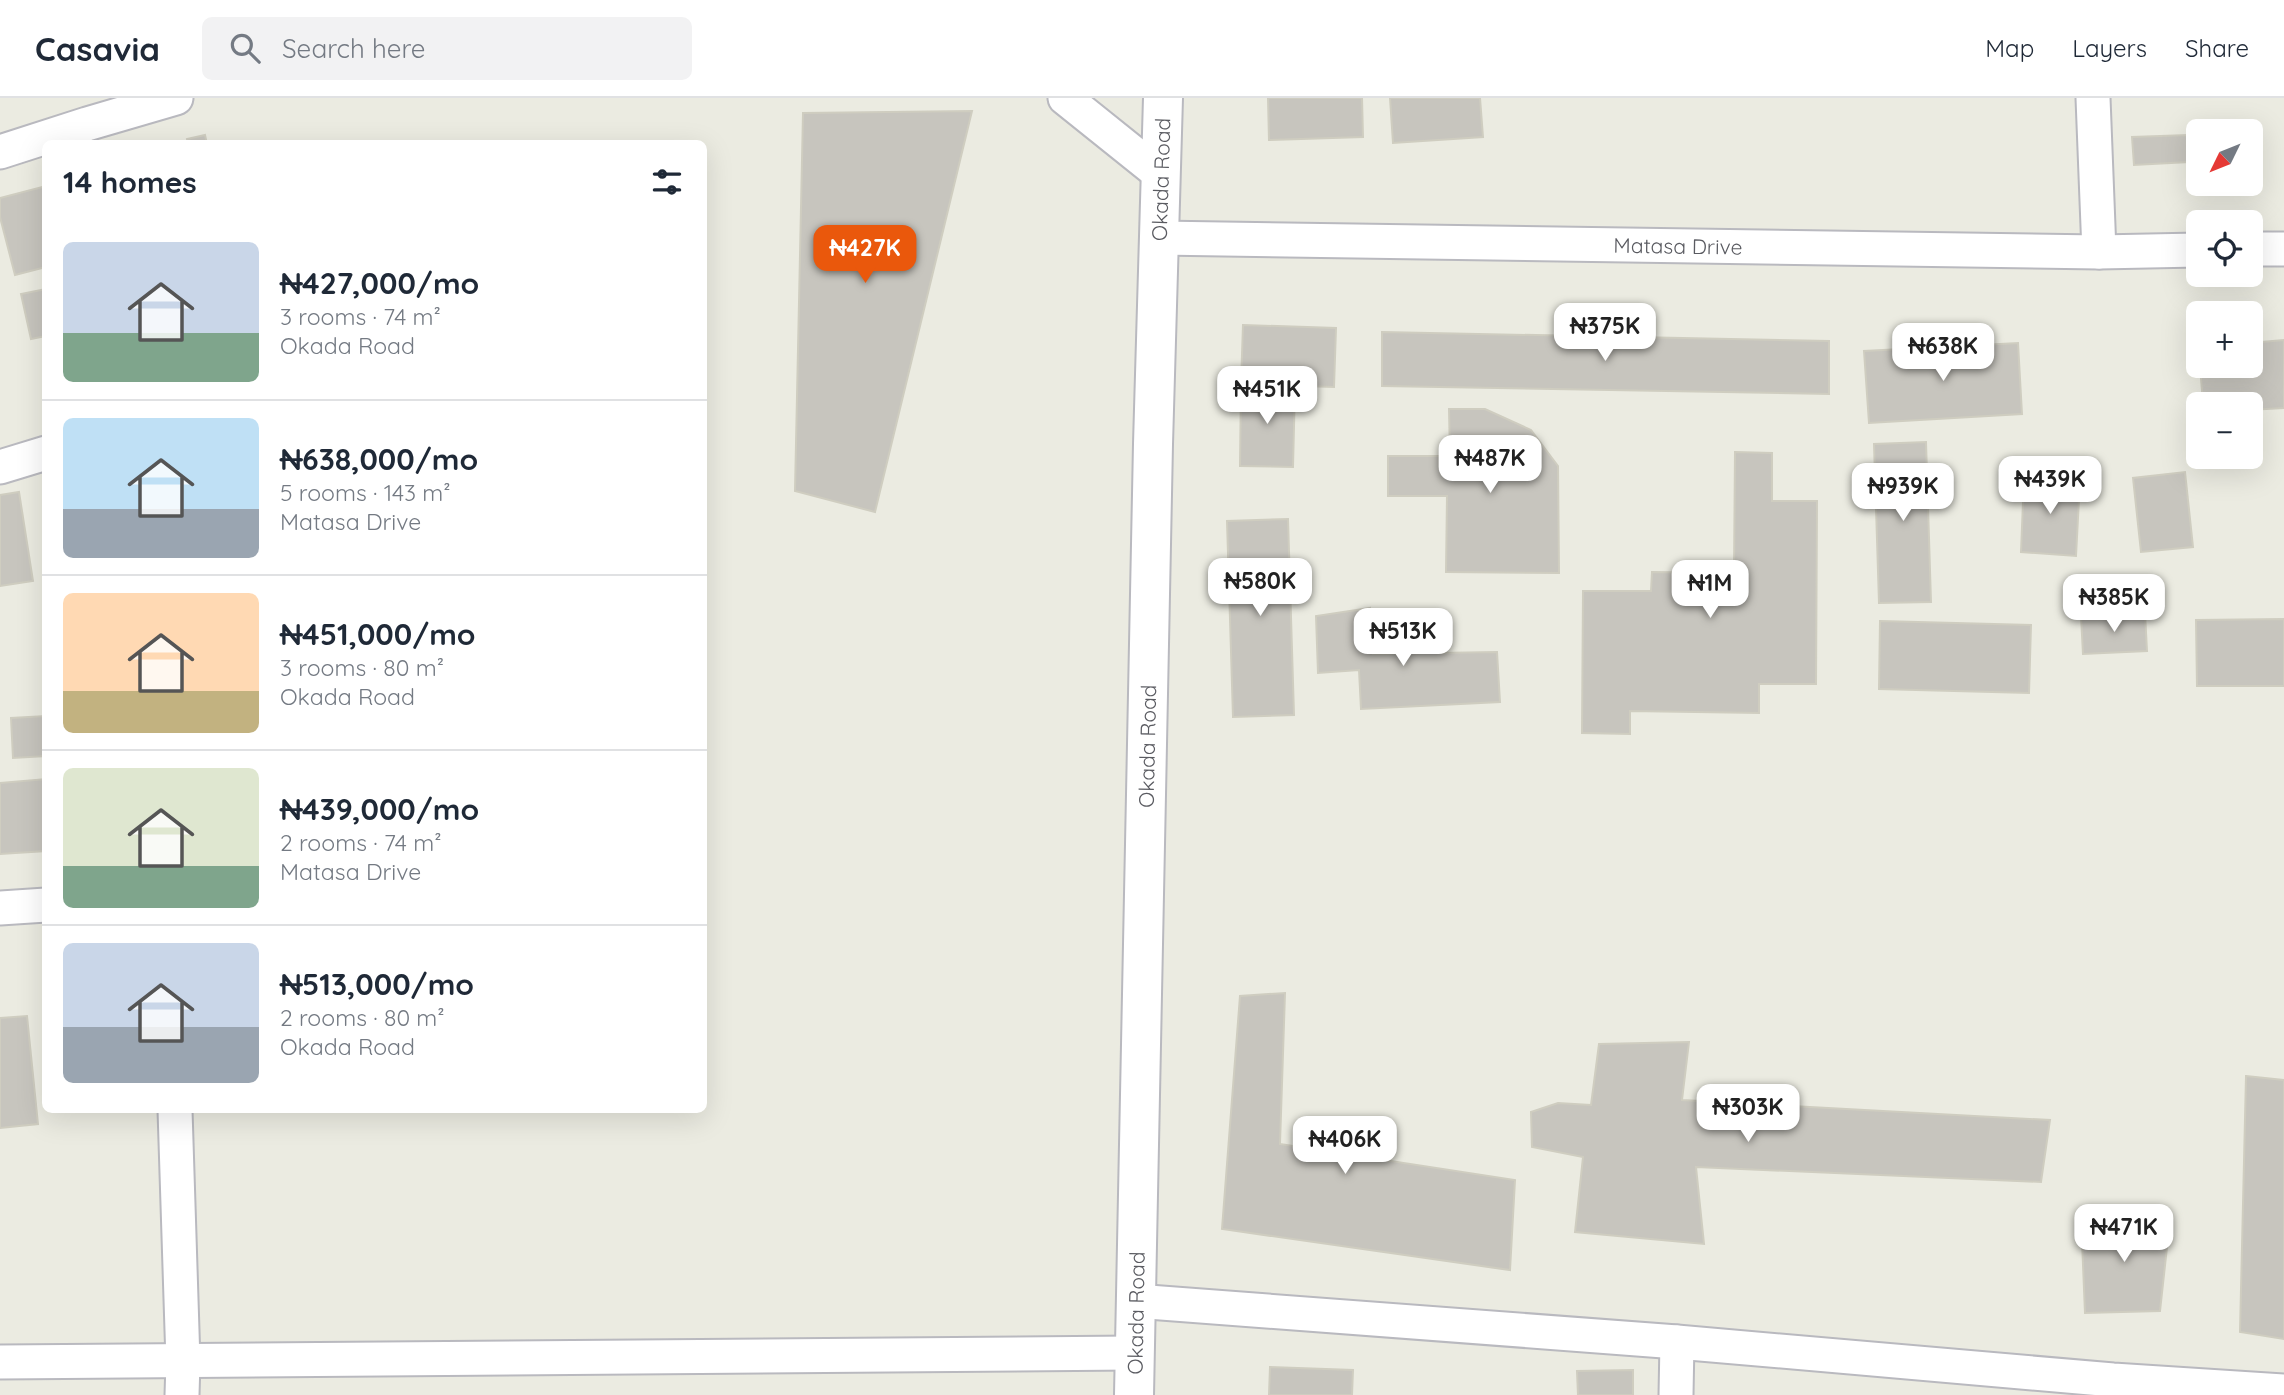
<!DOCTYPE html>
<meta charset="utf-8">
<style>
body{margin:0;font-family:Quicksand,sans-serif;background:#f2f2f3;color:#1f2937;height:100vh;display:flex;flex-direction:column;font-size:26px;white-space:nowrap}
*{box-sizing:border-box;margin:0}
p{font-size:23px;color:#747a83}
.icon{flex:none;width:38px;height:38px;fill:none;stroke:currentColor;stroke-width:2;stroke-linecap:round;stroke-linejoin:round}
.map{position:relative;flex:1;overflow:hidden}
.panel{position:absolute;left:42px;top:42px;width:665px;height:973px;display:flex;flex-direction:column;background:#fff;border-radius:10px;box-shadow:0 7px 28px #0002}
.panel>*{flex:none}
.needle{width:46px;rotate:227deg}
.tools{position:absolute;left:2186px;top:21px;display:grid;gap:14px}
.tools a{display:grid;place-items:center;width:77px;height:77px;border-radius:10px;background:#fff;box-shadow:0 7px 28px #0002;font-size:35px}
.price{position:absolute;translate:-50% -60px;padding:0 16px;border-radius:14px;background:#fff;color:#222;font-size:23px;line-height:46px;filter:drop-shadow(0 2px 4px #0008)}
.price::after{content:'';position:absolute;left:50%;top:42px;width:21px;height:16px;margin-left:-10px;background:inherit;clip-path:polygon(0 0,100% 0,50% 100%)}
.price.selected{background:#ea580c;color:#fff}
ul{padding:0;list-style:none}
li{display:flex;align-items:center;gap:21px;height:175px;padding:0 21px}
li+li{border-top:2px solid #e0e1e3}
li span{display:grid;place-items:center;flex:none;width:196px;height:140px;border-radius:10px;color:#555}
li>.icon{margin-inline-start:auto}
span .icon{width:84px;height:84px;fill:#fffc;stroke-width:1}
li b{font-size:30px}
h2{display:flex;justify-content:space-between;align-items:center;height:84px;padding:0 21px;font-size:30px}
header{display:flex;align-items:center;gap:42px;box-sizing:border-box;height:98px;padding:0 35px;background:#fff;border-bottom:2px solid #e0e1e3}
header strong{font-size:33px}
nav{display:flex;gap:38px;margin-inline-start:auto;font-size:24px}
.search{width:490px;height:63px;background:#f2f2f3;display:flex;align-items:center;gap:18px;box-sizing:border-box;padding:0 24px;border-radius:10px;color:#747a83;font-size:26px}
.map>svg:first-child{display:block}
.building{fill:#c7c5be;stroke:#cfcdc0;stroke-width:2}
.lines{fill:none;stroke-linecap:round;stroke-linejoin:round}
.minor-casing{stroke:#b9b9bf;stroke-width:37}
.tertiary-casing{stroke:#b9b9bf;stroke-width:42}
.minor{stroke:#fff;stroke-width:33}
.tertiary{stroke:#fff;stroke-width:38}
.labels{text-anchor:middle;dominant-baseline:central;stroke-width:5;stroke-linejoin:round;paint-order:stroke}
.street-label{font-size:21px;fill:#5a5b61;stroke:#fff}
</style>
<header>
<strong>Casavia</strong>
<div class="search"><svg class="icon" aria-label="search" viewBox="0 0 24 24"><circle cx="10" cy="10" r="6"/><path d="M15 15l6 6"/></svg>Search here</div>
<nav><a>Map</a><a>Layers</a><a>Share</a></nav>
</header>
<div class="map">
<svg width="2284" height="1297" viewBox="0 0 2284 1297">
<rect width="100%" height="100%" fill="#ebebe1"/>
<g class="building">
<polygon points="1268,0 1362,0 1363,39 1269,42"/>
<polygon points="1390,0 1480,0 1483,39 1393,45"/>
<polygon points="972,13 875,414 795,393 803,15"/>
<polygon points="205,37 207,46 188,46 187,41"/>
<polygon points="2188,37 2189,64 2134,67 2132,39"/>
<polygon points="46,88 46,169 15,177 0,119 0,100"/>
<polygon points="46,191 46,238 31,241 21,196"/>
<polygon points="1243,227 1336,230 1334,289 1241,286"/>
<polygon points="1382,234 1829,243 1829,296 1382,288"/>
<polygon points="2284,242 2284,310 2250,312 2250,306 2203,306 2200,268 2250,268 2250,245"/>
<polygon points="2018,245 2022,316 1869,325 1864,253"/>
<polygon points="1241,286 1295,288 1293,369 1240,368"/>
<polygon points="1449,311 1485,311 1531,332 1558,368 1559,475 1446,474 1447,398 1388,398 1388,358 1450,358"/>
<polygon points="1926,344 1931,504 1879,505 1874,346"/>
<polygon points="1735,354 1772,355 1772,403 1817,403 1816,586 1759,586 1759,615 1630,613 1630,636 1582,635 1583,493 1651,493 1652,474 1734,475"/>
<polygon points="2185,374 2193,449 2141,454 2133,380"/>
<polygon points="2024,379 2080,382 2076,458 2021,454"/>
<polygon points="19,394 33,483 0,488 0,397"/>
<polygon points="1288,421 1294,617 1233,619 1227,423"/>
<polygon points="1370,510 1373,556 1497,554 1500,604 1361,611 1359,572 1318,575 1316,518"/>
<polygon points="2145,515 2147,553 2083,556 2081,518"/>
<polygon points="2284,521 2284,588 2197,588 2196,522"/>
<polygon points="1880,523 2031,527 2029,595 1879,591"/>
<polygon points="46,618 46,658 13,660 11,620"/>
<polygon points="46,681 46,753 0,756 0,685"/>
<polygon points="1285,895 1280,1046 1515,1082 1510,1172 1222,1131 1240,898"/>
<polygon points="27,918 38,1026 0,1030 0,920"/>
<polygon points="1689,944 1682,1002 2050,1022 2041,1084 1696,1069 1704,1146 1575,1134 1583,1059 1532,1049 1531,1014 1558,1005 1591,1007 1599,946"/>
<polygon points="2246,978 2284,982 2284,1241 2240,1234"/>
<polygon points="2081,1119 2170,1122 2160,1213 2085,1215"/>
<polygon points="1270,1269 1353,1272 1352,1297 1269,1297"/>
<polygon points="1633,1272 1633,1297 1578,1297 1577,1273"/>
</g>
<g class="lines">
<g class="minor-casing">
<g id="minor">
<polyline points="1065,0 1161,77"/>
<polyline points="2093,0 2099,154"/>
<polyline points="0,54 87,26 176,0"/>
<path id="s1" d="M1158,140L2099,154L2198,152"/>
<polyline points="2250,151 2284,151"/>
<polyline points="0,369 46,355"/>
<polyline points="0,810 46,807"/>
<polyline points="175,1012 183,1264 182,1297"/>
<polyline points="1135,1203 1677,1244 2113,1282 2284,1293"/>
<polyline points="0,1264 1134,1255"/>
<polyline points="1676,1297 1677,1244"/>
</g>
</g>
<g class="tertiary-casing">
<g id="tertiary">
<path id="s2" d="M1134,1297L1153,346L1163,0"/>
</g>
</g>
<use href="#minor" class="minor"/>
<use href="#tertiary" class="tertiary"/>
</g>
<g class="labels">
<g class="street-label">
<text stroke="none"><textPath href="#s2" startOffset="1216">Okada Road</textPath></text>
<text stroke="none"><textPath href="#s1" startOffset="520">Matasa Drive</textPath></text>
<text stroke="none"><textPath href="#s2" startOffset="649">Okada Road</textPath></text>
<text stroke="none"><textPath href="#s2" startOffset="82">Okada Road</textPath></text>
</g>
</g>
</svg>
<div class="tools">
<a><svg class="needle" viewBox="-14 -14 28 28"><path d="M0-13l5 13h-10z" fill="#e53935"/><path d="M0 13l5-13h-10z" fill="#747a83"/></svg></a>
<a><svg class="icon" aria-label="locate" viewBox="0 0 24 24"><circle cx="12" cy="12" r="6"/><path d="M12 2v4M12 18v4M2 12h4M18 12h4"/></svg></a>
<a>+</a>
<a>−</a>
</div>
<b class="price selected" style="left:865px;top:187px">₦427K</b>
<b class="price" style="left:1605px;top:265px">₦375K</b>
<b class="price" style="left:1943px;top:285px">₦638K</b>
<b class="price" style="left:1267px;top:328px">₦451K</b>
<b class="price" style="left:1490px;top:397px">₦487K</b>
<b class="price" style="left:2050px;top:418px">₦439K</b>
<b class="price" style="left:1903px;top:425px">₦939K</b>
<b class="price" style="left:1260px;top:520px">₦580K</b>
<b class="price" style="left:1710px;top:522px">₦1M</b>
<b class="price" style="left:2114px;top:536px">₦385K</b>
<b class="price" style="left:1403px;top:570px">₦513K</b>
<b class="price" style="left:1748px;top:1046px">₦303K</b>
<b class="price" style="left:1345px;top:1078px">₦406K</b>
<b class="price" style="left:2124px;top:1166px">₦471K</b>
<section class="panel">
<h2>14 homes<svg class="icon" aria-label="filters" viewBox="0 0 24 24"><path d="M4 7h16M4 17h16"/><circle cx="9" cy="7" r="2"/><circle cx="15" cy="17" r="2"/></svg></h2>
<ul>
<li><span style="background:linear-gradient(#c9d6e8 65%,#7fa58c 0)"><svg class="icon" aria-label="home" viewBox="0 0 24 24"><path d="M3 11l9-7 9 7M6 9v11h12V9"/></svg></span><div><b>₦427,000/mo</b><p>3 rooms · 74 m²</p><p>Okada Road</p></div></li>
<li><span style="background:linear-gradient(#bfe0f5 65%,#9aa5b1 0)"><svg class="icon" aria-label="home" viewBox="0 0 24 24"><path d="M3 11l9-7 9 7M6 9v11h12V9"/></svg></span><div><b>₦638,000/mo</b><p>5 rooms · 143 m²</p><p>Matasa Drive</p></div></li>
<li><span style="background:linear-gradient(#ffd9b3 70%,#c2b280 0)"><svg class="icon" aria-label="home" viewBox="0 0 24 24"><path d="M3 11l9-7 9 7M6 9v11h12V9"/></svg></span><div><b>₦451,000/mo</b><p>3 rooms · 80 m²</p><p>Okada Road</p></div></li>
<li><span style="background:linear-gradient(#dfe7d0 70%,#7fa58c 0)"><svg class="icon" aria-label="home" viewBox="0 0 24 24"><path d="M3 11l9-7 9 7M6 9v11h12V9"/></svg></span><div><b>₦439,000/mo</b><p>2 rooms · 74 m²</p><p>Matasa Drive</p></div></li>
<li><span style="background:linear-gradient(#c9d6e8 60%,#9aa5b1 0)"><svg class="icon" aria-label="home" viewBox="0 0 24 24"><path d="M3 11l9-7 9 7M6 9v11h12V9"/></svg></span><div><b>₦513,000/mo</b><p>2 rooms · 80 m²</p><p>Okada Road</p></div></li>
</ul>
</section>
</div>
